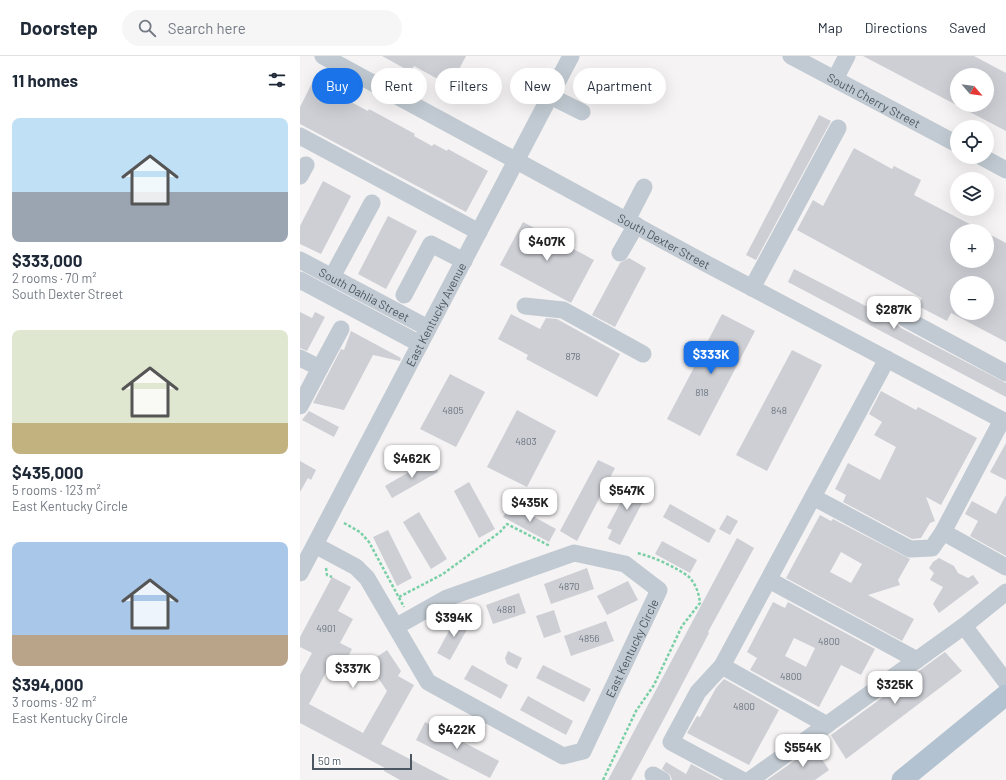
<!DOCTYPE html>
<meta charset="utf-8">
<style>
body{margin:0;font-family:Barlow,sans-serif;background:#f6f6f7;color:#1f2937;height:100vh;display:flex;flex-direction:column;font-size:15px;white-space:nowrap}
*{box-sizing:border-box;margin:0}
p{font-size:13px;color:#747a83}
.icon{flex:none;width:22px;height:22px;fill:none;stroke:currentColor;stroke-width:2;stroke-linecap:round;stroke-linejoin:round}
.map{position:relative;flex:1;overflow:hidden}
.panel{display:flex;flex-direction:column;background:#fff;width:300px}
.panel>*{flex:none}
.hud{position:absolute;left:12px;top:12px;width:380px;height:36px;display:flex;gap:8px}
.needle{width:26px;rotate:118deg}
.buttons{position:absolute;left:650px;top:12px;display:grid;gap:8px}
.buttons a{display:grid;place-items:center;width:44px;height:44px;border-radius:50%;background:#fff;box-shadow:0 4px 16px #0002;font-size:20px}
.scale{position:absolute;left:12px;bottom:10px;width:100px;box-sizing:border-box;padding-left:4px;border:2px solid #4a5661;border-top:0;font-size:11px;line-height:14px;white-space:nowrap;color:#4a5661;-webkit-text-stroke:3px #fff;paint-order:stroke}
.price{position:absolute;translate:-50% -34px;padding:0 9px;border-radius:8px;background:#fff;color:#222;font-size:13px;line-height:26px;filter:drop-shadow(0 1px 2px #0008)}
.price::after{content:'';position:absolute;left:50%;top:24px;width:12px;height:9px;margin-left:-6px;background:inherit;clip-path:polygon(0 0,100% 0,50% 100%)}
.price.current{background:#1a73e8;color:#fff}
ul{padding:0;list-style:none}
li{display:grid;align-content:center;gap:8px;height:212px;padding:0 12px}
li span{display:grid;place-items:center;height:124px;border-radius:8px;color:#555}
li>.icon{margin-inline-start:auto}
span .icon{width:72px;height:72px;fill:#fffc;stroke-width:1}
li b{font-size:17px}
h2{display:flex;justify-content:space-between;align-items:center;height:48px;padding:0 12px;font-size:17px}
.tag{padding:0 14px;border-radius:18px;background:#fff;box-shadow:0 4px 16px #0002;font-size:14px;line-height:36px}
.tag.current{background:#1a73e8;color:#fff}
header{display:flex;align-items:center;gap:24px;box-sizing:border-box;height:56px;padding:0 20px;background:#fff;border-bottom:1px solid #e0e1e3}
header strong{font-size:19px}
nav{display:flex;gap:22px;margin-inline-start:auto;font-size:14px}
.search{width:280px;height:36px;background:#f6f6f7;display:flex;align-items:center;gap:10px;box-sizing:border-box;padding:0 14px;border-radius:22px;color:#747a83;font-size:15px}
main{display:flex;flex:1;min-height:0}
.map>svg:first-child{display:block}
.building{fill:#cdcfd5;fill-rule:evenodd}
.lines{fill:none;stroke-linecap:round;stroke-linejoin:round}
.path{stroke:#7ad0a6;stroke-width:2.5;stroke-dasharray:3 2;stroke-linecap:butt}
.minor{stroke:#c1cad2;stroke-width:17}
.major{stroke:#b3c2d1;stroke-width:21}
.labels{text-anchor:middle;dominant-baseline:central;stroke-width:3.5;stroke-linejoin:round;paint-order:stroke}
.number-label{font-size:10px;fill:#6b747e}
.street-label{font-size:12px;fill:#4a5661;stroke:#fff}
</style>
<header>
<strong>Doorstep</strong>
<div class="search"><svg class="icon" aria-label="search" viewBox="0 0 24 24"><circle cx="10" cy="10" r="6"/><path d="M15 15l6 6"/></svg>Search here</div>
<nav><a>Map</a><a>Directions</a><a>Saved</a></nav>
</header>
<main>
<section class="panel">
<h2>11 homes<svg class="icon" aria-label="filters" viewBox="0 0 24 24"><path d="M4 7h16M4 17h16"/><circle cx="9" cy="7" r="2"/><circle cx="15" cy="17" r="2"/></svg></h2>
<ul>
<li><span style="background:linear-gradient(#bfe0f5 60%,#9aa5b1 0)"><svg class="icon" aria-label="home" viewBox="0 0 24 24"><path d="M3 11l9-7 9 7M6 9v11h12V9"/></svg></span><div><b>$333,000</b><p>2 rooms · 70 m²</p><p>South Dexter Street</p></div></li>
<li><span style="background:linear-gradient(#dfe7d0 75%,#c2b280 0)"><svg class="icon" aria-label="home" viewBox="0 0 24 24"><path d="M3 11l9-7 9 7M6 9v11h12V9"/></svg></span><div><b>$435,000</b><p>5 rooms · 123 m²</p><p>East Kentucky Circle</p></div></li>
<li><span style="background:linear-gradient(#a9c7e8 75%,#b9a48a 0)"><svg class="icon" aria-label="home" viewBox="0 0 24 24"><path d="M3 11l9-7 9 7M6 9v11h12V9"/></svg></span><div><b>$394,000</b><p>3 rooms · 92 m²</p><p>East Kentucky Circle</p></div></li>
</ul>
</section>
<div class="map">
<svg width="706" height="724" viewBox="0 0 706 724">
<rect width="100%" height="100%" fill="#f5f3f3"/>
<g class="building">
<polygon points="82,0 166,0 157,17 152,14 145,27 114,10 111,16"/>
<path d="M563,0H674L706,17V75ZM657,19H687V49H657Z"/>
<polygon points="14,23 36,35 50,44 49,45 68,55 69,53 115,78 114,80 132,90 134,88 147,95 148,93 188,115 166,156 0,68 0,51"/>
<polygon points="519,59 531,65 456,204 446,199"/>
<path d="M554,92L592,113L594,110L621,124L614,139L683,175H657V205H687V177L706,187V286L651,257L647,265L618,250L622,242L497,174L513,144L523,150ZM657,227H687V257H657Z"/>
<polygon points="23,125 51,140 21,198 0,188 0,170"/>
<polygon points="88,160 117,175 86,233 58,218"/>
<polygon points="223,166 294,204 271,247 200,209"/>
<polygon points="329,202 346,212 315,271 292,259 320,207"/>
<polygon points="494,213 593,264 601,272 706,327 706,341 488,226"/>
<polygon points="0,256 12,262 15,256 25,261 7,295 0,292"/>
<polygon points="211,258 240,273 246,262 257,263 320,298 297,341 226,303 228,299 198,283"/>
<polygon points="422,258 455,275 400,380 367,363"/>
<polygon points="51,275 101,302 100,305 73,299 44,354 13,347 41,293 44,294"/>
<polygon points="492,294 522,309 467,415 436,399"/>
<polygon points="150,318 185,336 156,391 120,373"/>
<polygon points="581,335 616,354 618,351 677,382 641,449 626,441 635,465 630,467 621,482 612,483 543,446 546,439 535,433 548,407 580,424 596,391 574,379 582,366 569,358"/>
<polygon points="217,354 256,375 227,431 187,411"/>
<polygon points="9,355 39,371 34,381 2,364"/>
<polygon points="706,387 706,424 690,416"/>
<polygon points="131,403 138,416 92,442 85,430"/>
<polygon points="298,404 315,412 277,485 260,475"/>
<polygon points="0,405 16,414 11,424 8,422 0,436"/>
<polygon points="333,423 350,432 320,489 308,483 312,474 307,472"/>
<polygon points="169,426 195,473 179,482 154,435"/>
<polygon points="706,439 706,500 670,480 678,465 665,458 672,445 696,458"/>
<polygon points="211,448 256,473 249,486 203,461"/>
<polygon points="370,448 416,474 409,487 363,461"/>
<polygon points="119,456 147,503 131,513 103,466"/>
<polygon points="427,459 438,465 430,479 419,473"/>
<path d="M520,459L531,465L533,463L610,503L598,524L600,529L568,539L614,563L602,585L486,522ZM541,496L562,508L551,527L530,516Z"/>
<polygon points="88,474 112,522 97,530 73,481"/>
<polygon points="437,482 454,492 408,576 409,577 365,661 331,724 308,724"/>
<polygon points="362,485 397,504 390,517 355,498"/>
<polygon points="639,502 654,510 658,517 668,522 673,519 679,527 639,557 633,548 643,531 630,524 634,517 629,512 633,506"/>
<polygon points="287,512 294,533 251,548 244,528"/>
<polygon points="32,521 51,531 38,555 53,563 40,587 52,593 41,615 30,609 9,648 63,677 87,635 68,607 87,594 101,615 98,620 114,629 81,688 150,724 100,724 84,715 85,712 0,667 0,619 12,597 0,591 0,581"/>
<polygon points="328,525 338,544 307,559 297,540"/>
<polygon points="219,537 226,557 193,568 186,549"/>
<path d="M473,546L485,552L488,546L575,593L561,619L541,609L519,651L450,614L457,602L447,596ZM494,582L515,592L506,611L485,600Z"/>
<polygon points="254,554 261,576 244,582 236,560"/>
<polygon points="157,560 170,568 150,604 137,597"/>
<polygon points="306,565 314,585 271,600 264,580"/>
<polygon points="208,595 222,602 217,613 207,608 205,602"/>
<polygon points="645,596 662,615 546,703 531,679"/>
<polygon points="172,609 208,629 201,643 164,623"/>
<polygon points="243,609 291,633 284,646 236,622"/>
<polygon points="424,623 479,654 449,709 387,677 397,660 400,661 416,632"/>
<polygon points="228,640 273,665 266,679 220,654"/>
<polygon points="125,666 199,705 190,722 116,684"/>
<polygon points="514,691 529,714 515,724 467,724"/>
<polygon points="366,706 386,718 391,708 421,724 372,724 370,719 362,713"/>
</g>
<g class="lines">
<g class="path">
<polyline points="44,467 60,476 69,486 104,551"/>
<polyline points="26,512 27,519 32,521"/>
<polyline points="99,541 143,518 200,476 207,468 250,490"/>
<path d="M303,724L336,655L354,629L382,570L400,547C399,538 396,528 389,521C378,512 350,499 336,497"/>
</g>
<g class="minor">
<path id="s1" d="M23,0L403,206L706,366"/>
<path id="s2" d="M491,0L657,88"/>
<polyline points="535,23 547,0"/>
<polyline points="250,40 282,56"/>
<polyline points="0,80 179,176"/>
<polyline points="682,101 706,114"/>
<polyline points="0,120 6,109"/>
<polyline points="327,164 344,131"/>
<polyline points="320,197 336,169"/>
<path id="s3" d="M0,204L128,272"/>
<polyline points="32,221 72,147"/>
<polyline points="0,224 120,288"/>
<polyline points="452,232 538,72"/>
<polyline points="104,239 131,188 164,205"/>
<polyline points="225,250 263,254 343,298"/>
<polyline points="606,263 706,317"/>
<polyline points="0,302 20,312 0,350"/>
<polyline points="20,312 41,273"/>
<polyline points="702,364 643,476 706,511"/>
<polyline points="513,441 610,493 632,492 643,476"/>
<path id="s4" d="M15,489L56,511L67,522L128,626L263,700L283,695L359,534L325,508L274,497L147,542L97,570"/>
<path id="s5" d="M0,517L271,0"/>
<polyline points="469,524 617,604"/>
<polyline points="664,570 706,536"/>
<polyline points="422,610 398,636 371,686 442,724"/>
<polyline points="527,669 422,610 587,303"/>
<polyline points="353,719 362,724"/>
<polyline points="450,724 664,570 706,626"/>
</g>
<polyline class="major" points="602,724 706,639"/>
</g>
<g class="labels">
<g class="number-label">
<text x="273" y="300">878</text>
<text x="402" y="336">818</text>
<text x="153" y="354">4805</text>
<text x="479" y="354">848</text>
<text x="226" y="385">4803</text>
<text x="269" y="530">4870</text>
<text x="206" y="553">4881</text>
<text x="26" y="572">4901</text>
<text x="289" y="582">4856</text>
<text x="529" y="585">4800</text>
<text x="491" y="620">4800</text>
<text x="444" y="650">4800</text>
</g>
<g class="street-label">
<text stroke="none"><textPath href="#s2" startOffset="94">South Cherry Street</textPath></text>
<text stroke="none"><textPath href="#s1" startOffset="388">South Dexter Street</textPath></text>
<text stroke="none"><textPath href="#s3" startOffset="73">South Dahlia Street</textPath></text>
<text stroke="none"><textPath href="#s5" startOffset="292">East Kentucky Avenue</textPath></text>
<text stroke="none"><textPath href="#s4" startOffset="471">East Kentucky Circle</textPath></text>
</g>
</g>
</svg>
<div class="buttons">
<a><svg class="needle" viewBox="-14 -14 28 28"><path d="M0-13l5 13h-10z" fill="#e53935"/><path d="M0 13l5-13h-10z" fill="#747a83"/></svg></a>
<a><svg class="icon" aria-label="locate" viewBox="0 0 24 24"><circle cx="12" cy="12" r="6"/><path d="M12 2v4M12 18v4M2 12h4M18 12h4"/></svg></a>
<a><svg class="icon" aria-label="layers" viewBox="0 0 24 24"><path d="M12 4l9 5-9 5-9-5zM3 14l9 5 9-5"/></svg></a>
<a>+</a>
<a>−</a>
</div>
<div class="scale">50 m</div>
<b class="price" style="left:247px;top:206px">$407K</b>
<b class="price" style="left:594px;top:274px">$287K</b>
<b class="price current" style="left:411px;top:319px">$333K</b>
<b class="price" style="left:112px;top:423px">$462K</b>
<b class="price" style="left:327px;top:455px">$547K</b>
<b class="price" style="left:230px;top:467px">$435K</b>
<b class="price" style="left:154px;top:582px">$394K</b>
<b class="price" style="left:53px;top:633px">$337K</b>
<b class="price" style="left:595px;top:649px">$325K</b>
<b class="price" style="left:157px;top:694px">$422K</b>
<b class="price" style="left:503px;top:712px">$554K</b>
<div class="hud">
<a class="tag current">Buy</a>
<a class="tag">Rent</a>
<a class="tag">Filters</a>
<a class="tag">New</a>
<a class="tag">Apartment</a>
</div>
</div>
</main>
